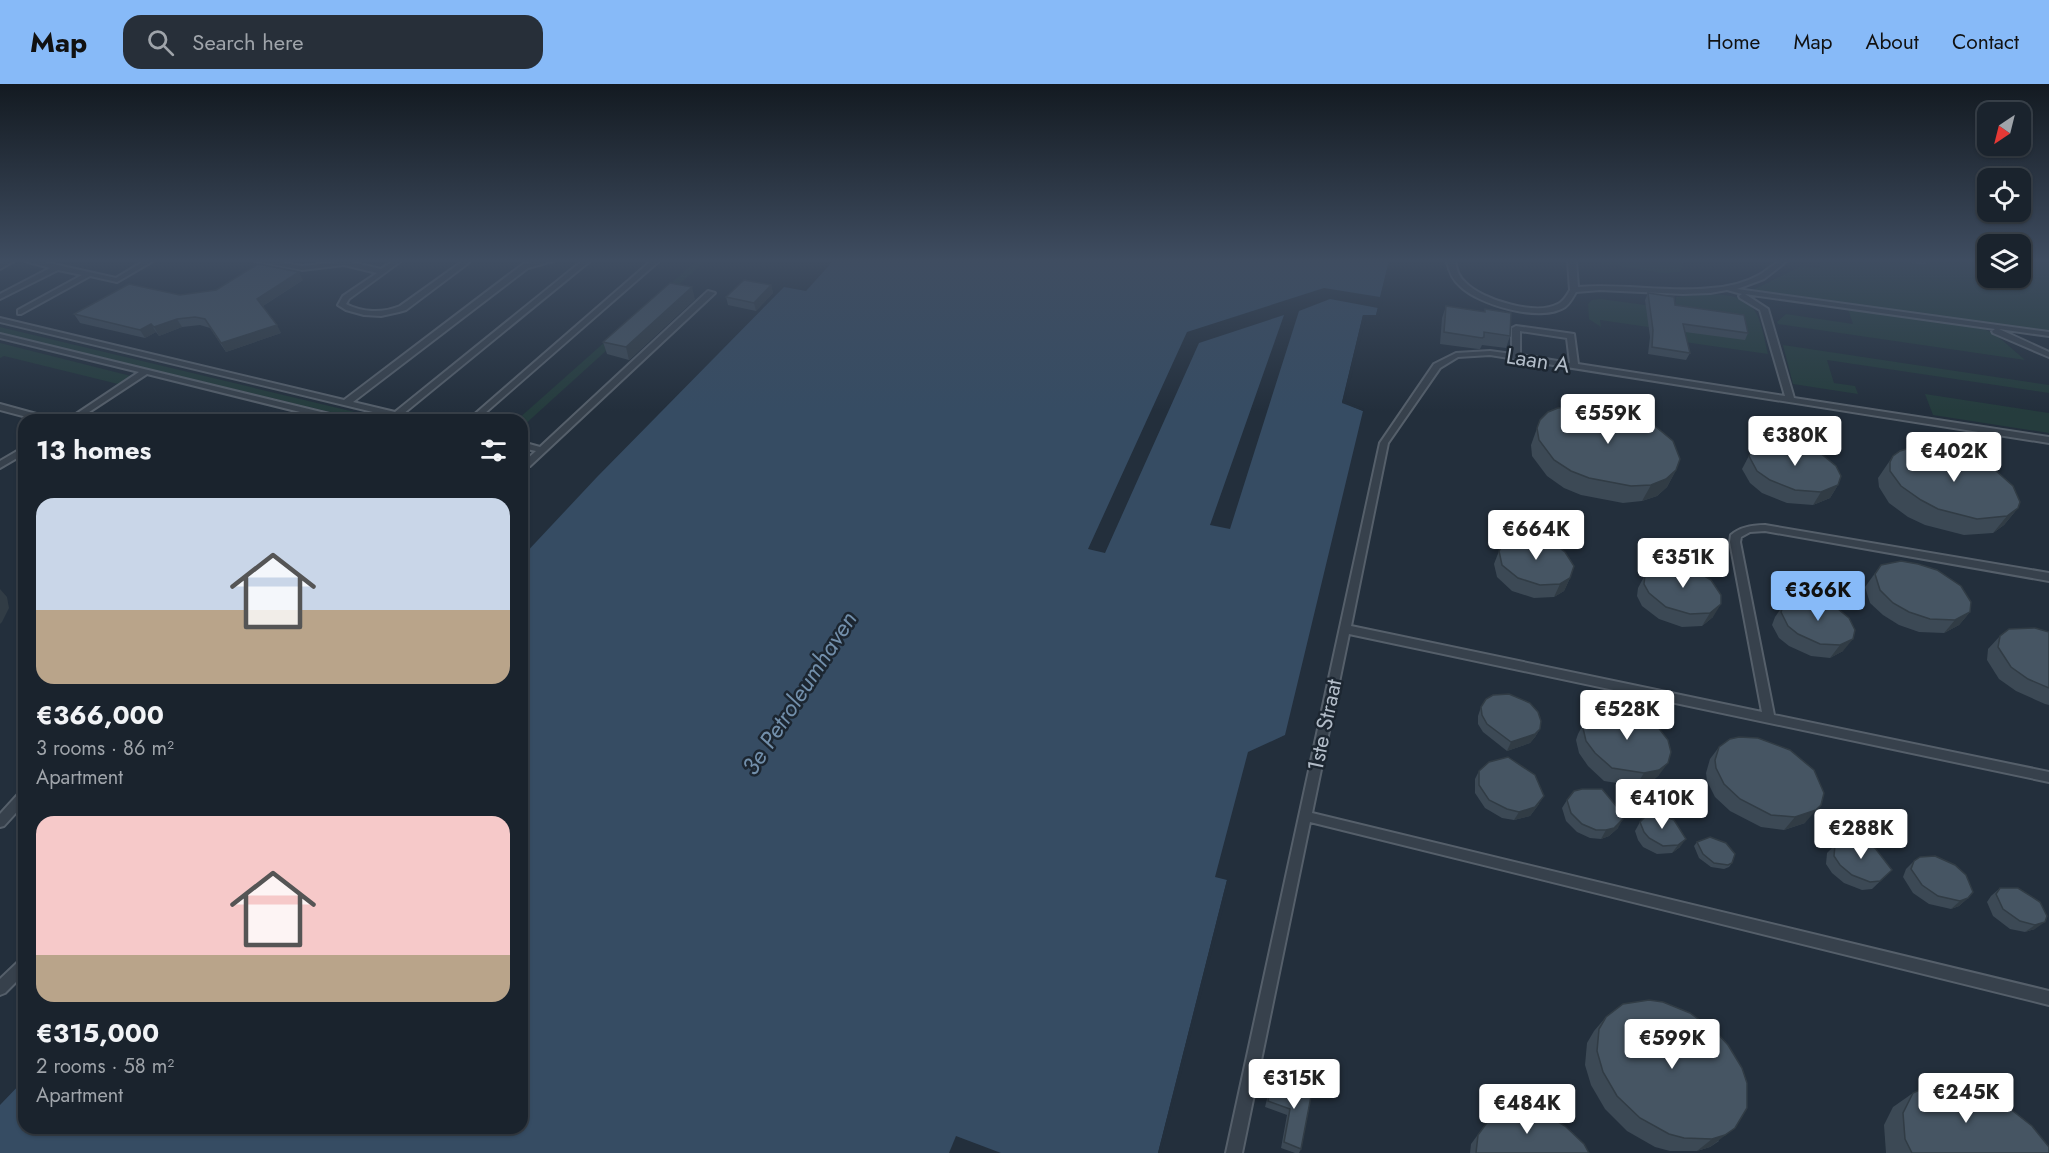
<!DOCTYPE html>
<meta charset="utf-8">
<style>
body{margin:0;font-family:Jost,sans-serif;background:#272f39;color:#f1f3f6;height:100vh;display:flex;flex-direction:column;font-size:22px;white-space:nowrap}
*{box-sizing:border-box;margin:0}
p{font-size:20px;color:#9fa4aa}
.icon{flex:none;width:33px;height:33px;fill:none;stroke:currentColor;stroke-width:2;stroke-linecap:round;stroke-linejoin:round}
.map{position:relative;flex:1;overflow:hidden}
.side{position:absolute;left:18px;top:330px;width:510px;height:720px;display:flex;flex-direction:column;background:#1a232d;border-radius:18px;box-shadow:0 2px 4px #0004,0 0 0 2px #384049}
.side>*{flex:none}
.needle{width:39px;rotate:215deg}
.tools{position:absolute;left:1977px;top:18px;display:grid;gap:12px}
.tools a{display:grid;place-items:center;width:54px;height:54px;border-radius:12px;background:#1a232d;box-shadow:0 2px 4px #0004,0 0 0 2px #384049;font-size:30px}
.price{position:absolute;translate:-50% -51px;padding:0 14px;border-radius:6px;background:#fff;color:#222;font-size:20px;line-height:39px;filter:drop-shadow(0 2px 3px #0008)}
.price::after{content:'';position:absolute;left:50%;top:36px;width:18px;height:14px;margin-left:-9px;background:inherit;clip-path:polygon(0 0,100% 0,50% 100%)}
.price.selected{background:#87baf8;color:#111}
ul{padding:0;list-style:none}
li{display:grid;align-content:center;gap:12px;height:318px;padding:0 18px}
li span{display:grid;place-items:center;height:186px;border-radius:18px;color:#555}
li>.icon{margin-inline-start:auto}
span .icon{width:108px;height:108px;fill:#fffc;stroke-width:1}
li b{font-size:26px}
h2{display:flex;justify-content:space-between;align-items:center;height:72px;padding:0 18px;font-size:26px}
header{display:flex;align-items:center;gap:36px;box-sizing:border-box;height:84px;padding:0 30px;background:#87baf8;color:#111}
header strong{font-size:28px}
nav{display:flex;gap:33px;margin-inline-start:auto;font-size:21px}
.search{width:420px;height:54px;background:#272f39;display:flex;align-items:center;gap:15px;box-sizing:border-box;padding:0 21px;border-radius:18px;color:#9fa4aa;font-size:22px}
.map>svg:first-child{display:block}
.green{fill:#253c3d}
.water{fill:#364c63}
.pier{fill:#232f3c}
.lines{fill:none;stroke-linecap:round;stroke-linejoin:round}
.service-casing{stroke:#555f6a;stroke-width:4}
.service{fill:#37414c;fill-rule:evenodd}
.wall{fill:#3c4955}
.shaded-wall{fill:#313c45}
.building{fill:#465563;stroke:#313c45;stroke-width:1.5}
.labels{text-anchor:middle;dominant-baseline:central;stroke-width:5;stroke-linejoin:round;paint-order:stroke}
.street-label{font-size:22px;fill:#b2bcc8;stroke:#1c2631}
.water-label{font-size:24px;font-style:italic;fill:#728fab;stroke:#1c2631}
</style>
<header>
<strong>Map</strong>
<div class="search"><svg class="icon" aria-label="search" viewBox="0 0 24 24"><circle cx="10" cy="10" r="6"/><path d="M15 15l6 6"/></svg>Search here</div>
<nav><a>Home</a><a>Map</a><a>About</a><a>Contact</a></nav>
</header>
<div class="map">
<svg width="2049" height="1069" viewBox="0 0 2049 1069">
<rect width="100%" height="100%" fill="#232f3c"/>
<g class="green">
<polygon points="696,177 705,177 522,343 522,336 517,336"/>
<polygon points="1589,177 1682,177 1683,183 1680,188 1662,189"/>
<polygon points="1818,177 1987,177 1988,194 2020,194 2021,177 2049,177 2049,247 1753,206 1801,182 1820,184"/>
<path d="M1704,210C1757,210 1758,225 1768,270L1663,255L1662,245L1600,236L1601,243L1589,235L1588,220L1592,216L1601,215L1675,225L1676,213Z"/>
<polygon points="1848,225 1982,244 1995,250 2025,276 1778,240 1777,238 1786,230 1853,240"/>
<polygon points="0,243 388,336 364,336 0,249"/>
<polygon points="0,259 131,292 118,300 4,272 0,274"/>
<polygon points="1783,261 2049,301 2049,309 1827,276 1834,299 1855,302 1858,310 1793,300"/>
<polygon points="1925,310 2049,329 2049,349 1933,331"/>
</g>
<polygon class="water" points="833,177 1389,177 1376,231 1363,231 1342,318 1363,327 1285,651 1248,668 1215,793 1227,796 1158,1069 0,1069 0,1021 24,996 24,1044 522,1044 522,473 597,393 784,203 806,207"/>
<g class="pier">
<polygon points="1389,177 1391,178 1379,232 1366,234 1345,317 1364,325 1363,327 1342,319 1363,231 1376,231 1378,224 1330,215 1299,227 1230,445 1210,441 1284,231 1199,259 1105,469 1088,465 1187,248 1324,204 1380,213"/>
<polygon points="1227,796 1230,797 1161,1069 1158,1069"/>
<polygon points="956,1052 1001,1069 949,1069"/>
</g>
<g class="lines">
<g class="service-casing">
<g id="service">
<polygon points="5,177 14,177 0,185 0,180"/>
<polygon points="25,177 40,177 116,194 144,177 153,177 117,198 90,192 21,230 18,230 18,226 82,191 58,186 0,215 0,210 50,184"/>
<path d="M254,177H274L302,182L347,177L381,185L393,177H401L349,215L346,220C363,229 383,229 400,222L463,177H471L406,226L399,228L381,232L364,231L346,226L338,221L343,212L377,189L344,181L302,186Z"/>
<polygon points="537,177 553,177 528,184 353,318 395,328 582,177 590,177 403,330 420,334 421,336 406,336 0,238 0,234 344,316 523,180"/>
<polygon points="651,177 659,177 477,336 468,336"/>
<path d="M1447,177H1455C1457,186 1458,192 1465,198C1482,216 1536,232 1558,220C1564,217 1567,211 1570,206L1568,177H1576L1578,203C1622,199 1667,209 1711,204C1727,203 1745,199 1759,191C1770,185 1774,177 1787,177L1764,195L1737,205L2049,248V252L1999,245L2049,268V273L1993,249L1992,247L1995,245L1745,210L1768,225L1794,314L2049,353V359L1490,271L1458,273L1440,284L1388,359L1351,542L1762,628L1730,458L1731,451C1740,443 1753,441 1765,441L2049,489V497L1765,447L1750,448L1741,453L1740,458L1774,631L2049,688V698L1349,550L1312,729L2049,907V921L1310,738L1242,1069H1226L1380,359L1434,280L1456,269L1490,267L1512,270V244L1516,242L1574,250L1578,280L1785,312L1760,226L1740,214L1739,212L1742,210L1727,206L1710,209L1683,210L1600,206L1576,208C1573,213 1570,219 1565,223C1541,239 1479,221 1460,202C1452,195 1449,187 1447,177ZM1520,247L1567,254L1570,279L1520,271Z"/>
<polygon points="708,207 715,209 530,382 522,382 522,376 525,377 536,367 522,364 522,358 540,363"/>
<polygon points="0,250 346,334 347,336 332,336 147,290 77,336 67,336 139,288 0,254"/>
<polygon points="0,320 51,334 52,336 38,336 0,326"/>
<polygon points="24,363 24,370 0,384 0,377"/>
<polygon points="24,707 24,720 4,742 0,743 0,730 20,708"/>
<polygon points="24,875 24,890 5,909 0,911 0,895 19,877"/>
</g>
</g>
<use href="#service" class="service"/>
</g>
<g class="wall">
<polygon points="1669,177 1684,177 1683,179"/>
<polygon points="1900,177 1927,177 1925,181"/>
<polygon points="303,196 263,222 281,249 226,268 210,244 200,241 182,243 159,252 156,248 145,254 80,239 74,230 180,211"/>
<polygon points="771,201 773,209 756,227 728,221 726,213"/>
<polygon points="1648,209 1675,221 1748,249 1745,256 1685,248 1690,269 1686,276 1648,270 1650,253 1645,216"/>
<polygon points="695,215 629,276 607,270 603,258"/>
<polygon points="1446,222 1484,228 1485,225 1510,252 1506,264 1482,261 1480,265 1478,265 1440,260 1442,234"/>
<polygon points="1540,336 1676,386 1667,403 1657,412 1642,417 1623,419 1581,411 1564,404 1547,392 1532,372 1531,361"/>
<polygon points="1753,364 1838,401 1830,414 1813,421 1787,419 1762,409 1750,399 1742,385"/>
<polygon points="1893,372 2018,424 2004,441 1993,449 1964,451 1925,441 1908,433 1889,419 1879,403 1878,394"/>
<polygon points="1499,467 1570,494 1564,507 1554,513 1534,514 1512,507 1497,493 1494,480"/>
<polygon points="1676,481 1713,533 1702,542 1682,543 1659,535 1642,522 1637,512 1638,504 1645,491"/>
<polygon points="1881,481 1970,528 1959,541 1944,549 1919,548 1899,541 1883,531 1870,519 1865,503"/>
<polygon points="1784,520 1849,534 1843,567 1830,574 1811,572 1789,562 1779,554 1772,541 1775,533"/>
<polygon points="2049,548 2049,621 2045,620 2016,607 1999,595 1987,576 1988,565 2000,552"/>
<polygon points="1481,623 1540,645 1535,653 1530,659 1507,667 1483,648 1478,640 1478,632"/>
<polygon points="1585,637 1659,691 1651,698 1636,702 1604,697 1588,682 1579,669 1576,656 1578,650"/>
<polygon points="1719,663 1805,739 1784,746 1761,743 1730,727 1715,713 1707,697 1706,689 1710,675"/>
<polygon points="1479,687 1539,720 1530,732 1514,736 1502,734 1485,724 1475,709 1475,695"/>
<polygon points="1567,716 1618,744 1609,752 1601,755 1590,754 1577,748 1566,737 1562,724"/>
<polygon points="1648,730 1680,763 1672,769 1657,770 1643,763 1638,756 1635,747 1640,738"/>
<polygon points="1697,758 1732,779 1729,783 1724,785 1711,783 1699,774 1694,762"/>
<polygon points="1835,761 1892,786 1872,805 1862,806 1844,799 1832,789 1826,780 1827,769"/>
<polygon points="1914,777 1968,814 1959,822 1951,825 1929,820 1913,809 1903,793 1906,785"/>
<polygon points="2000,804 2040,818 2035,845 2025,848 2010,845 1993,832 1987,818 1991,812"/>
<polygon points="1606,933 1719,1057 1710,1063 1697,1067 1670,1067 1655,1063 1627,1047 1605,1025 1591,1001 1585,981 1587,959 1594,947"/>
<polygon points="1296,996 1301,1065 1299,1069 1295,1069 1281,1064 1287,1031 1265,1023 1269,1007 1271,1000 1292,1008"/>
<polygon points="1913,1009 2049,1069 1886,1069 1884,1041 1893,1023"/>
<polygon points="1491,1033 1589,1069 1470,1069 1471,1060"/>
</g>
<g class="shaded-wall">
<polygon points="299,188 303,196 261,223 257,215"/>
<polygon points="771,201 773,209 756,227 754,219"/>
<polygon points="692,203 695,215 629,276 626,263"/>
<polygon points="177,235 182,243 159,252 154,243"/>
<polygon points="151,240 156,248 145,254 140,246"/>
<polygon points="277,241 281,249 226,268 221,259"/>
<polygon points="1676,386 1667,403 1657,412 1642,417 1651,401"/>
<polygon points="1838,401 1830,414 1813,421 1821,408"/>
<polygon points="2018,424 2004,441 1993,449 2007,432"/>
<polygon points="1570,494 1564,507 1554,513 1560,500"/>
<polygon points="0,505 7,513 9,524 2,538 0,540"/>
<polygon points="1721,520 1713,533 1702,542 1710,529"/>
<polygon points="1970,528 1959,541 1944,549 1955,536"/>
<polygon points="1853,555 1843,567 1830,574 1840,561"/>
<polygon points="1540,645 1535,653 1530,659 1507,667 1511,658"/>
<polygon points="1668,679 1659,691 1651,698 1636,702 1644,689"/>
<polygon points="1544,712 1539,720 1530,732 1514,736 1519,728"/>
<polygon points="1816,726 1805,739 1784,746 1795,733"/>
<polygon points="1623,735 1618,744 1609,752 1601,755 1606,746"/>
<polygon points="1686,755 1680,763 1672,769 1678,761"/>
<polygon points="1968,814 1959,822 1951,825 1960,817"/>
<polygon points="2045,838 2035,845 2025,848 2035,841"/>
<polygon points="1735,1044 1710,1063 1697,1067 1712,1055"/>
</g>
<g class="building">
<polygon points="258,180 299,188 257,215 277,241 221,259 205,235 195,233 177,235 154,243 151,240 140,246 74,230 129,200 180,211 216,206"/>
<polygon points="744,196 771,201 754,219 726,213"/>
<polygon points="670,199 692,203 626,263 603,258"/>
<polygon points="1648,209 1674,213 1675,221 1744,231 1748,249 1683,240 1690,269 1652,263 1653,246"/>
<polygon points="1446,222 1485,228 1485,225 1511,229 1510,252 1484,248 1484,253 1482,254 1444,248"/>
<polygon points="1586,320 1618,324 1650,338 1673,357 1680,375 1676,386 1666,395 1651,401 1631,402 1589,394 1571,387 1554,376 1539,356 1537,344 1540,336 1548,328 1558,324"/>
<polygon points="1769,357 1794,359 1819,368 1836,382 1841,392 1838,401 1821,408 1795,406 1770,396 1757,387 1749,372 1753,364"/>
<polygon points="1913,363 1938,364 1973,374 1995,386 2013,402 2020,418 2018,424 2007,432 1977,435 1938,425 1921,416 1901,402 1890,387 1890,378 1893,372 1900,367"/>
<polygon points="1519,453 1540,454 1554,460 1565,468 1574,482 1570,494 1560,500 1540,501 1518,494 1502,481 1499,467 1504,459"/>
<polygon points="1901,477 1918,480 1937,486 1961,502 1971,518 1970,528 1955,536 1930,535 1909,528 1893,519 1880,506 1875,490 1881,481"/>
<polygon points="1676,481 1693,485 1711,496 1721,511 1721,520 1710,529 1690,530 1666,523 1649,509 1644,500 1645,491 1657,482"/>
<polygon points="1798,514 1819,516 1838,525 1849,534 1855,546 1853,555 1840,561 1820,560 1798,550 1788,542 1781,528 1784,520"/>
<polygon points="2035,544 2049,548 2049,604 2028,595 2011,583 1998,563 2000,552 2009,545"/>
<polygon points="1509,610 1530,619 1538,628 1541,637 1540,645 1535,650 1511,658 1487,640 1482,631 1481,623 1486,615 1493,611"/>
<polygon points="1611,624 1628,626 1646,634 1657,642 1668,656 1671,668 1668,679 1659,686 1644,689 1612,684 1595,669 1586,657 1583,644 1585,637 1594,628"/>
<polygon points="1739,653 1758,654 1790,666 1814,686 1824,709 1821,721 1816,726 1795,733 1771,731 1740,715 1724,700 1716,684 1715,676 1719,663 1730,655"/>
<polygon points="1508,673 1535,691 1544,712 1535,723 1519,728 1507,725 1489,716 1479,701 1479,687 1489,678"/>
<polygon points="1582,705 1602,705 1617,723 1623,735 1614,744 1606,746 1596,746 1582,740 1571,729 1567,716 1574,707"/>
<polygon points="1648,730 1659,730 1674,736 1686,755 1678,761 1663,762 1649,754 1644,748 1640,738"/>
<polygon points="1710,753 1726,759 1735,770 1732,779 1728,781 1714,779 1703,770 1697,758"/>
<polygon points="1841,756 1859,756 1875,764 1892,786 1880,797 1870,798 1852,791 1840,781 1834,772 1835,761"/>
<polygon points="1935,772 1955,781 1966,791 1973,808 1968,814 1960,817 1938,812 1922,801 1911,785 1914,777 1920,773"/>
<polygon points="2000,804 2018,804 2040,818 2047,832 2045,838 2035,841 2020,837 2003,825 1996,810"/>
<polygon points="1649,916 1663,918 1690,929 1716,948 1728,961 1742,984 1747,999 1747,1024 1735,1044 1725,1051 1712,1055 1684,1054 1669,1050 1640,1034 1617,1012 1603,988 1597,967 1599,945 1606,933 1623,920"/>
<polygon points="1296,996 1313,1002 1301,1065 1284,1058 1290,1025 1268,1017 1271,1000 1293,1008"/>
<polygon points="1932,1000 1957,1000 1973,1004 2004,1020 2032,1042 2049,1063 2049,1069 1912,1069 1905,1055 1903,1029 1913,1009"/>
<polygon points="1521,1024 1545,1030 1565,1042 1584,1060 1589,1069 1476,1069 1478,1051 1491,1033 1509,1025"/>
</g>
<linearGradient id="sky" x2="0" y2="1"><stop stop-color="#131a21"/><stop offset="0.54" stop-color="#3f4d61"/><stop offset="1" stop-color="#3f4d61" stop-opacity="0"/></linearGradient>
<rect width="2049" height="327" fill="url(#sky)"/>
<g class="labels">
<g class="street-label">
<text transform="translate(1538 276) rotate(9)">Laan A</text>
<text transform="translate(1324 641) rotate(-78)">1ste Straat</text>
</g>
<g class="water-label">
<text transform="translate(799 609) rotate(-57)">3e Petroleumhaven</text>
</g>
</g>
</svg>
<div class="tools">
<a><svg class="needle" viewBox="-14 -14 28 28"><path d="M0-13l5 13h-10z" fill="#e53935"/><path d="M0 13l5-13h-10z" fill="#9fa4aa"/></svg></a>
<a><svg class="icon" aria-label="locate" viewBox="0 0 24 24"><circle cx="12" cy="12" r="6"/><path d="M12 2v4M12 18v4M2 12h4M18 12h4"/></svg></a>
<a><svg class="icon" aria-label="layers" viewBox="0 0 24 24"><path d="M12 4l9 5-9 5-9-5zM3 14l9 5 9-5"/></svg></a>
</div>
<b class="price" style="left:1608px;top:361px">€559K</b>
<b class="price" style="left:1795px;top:383px">€380K</b>
<b class="price" style="left:1954px;top:399px">€402K</b>
<b class="price" style="left:1536px;top:477px">€664K</b>
<b class="price" style="left:1683px;top:505px">€351K</b>
<b class="price selected" style="left:1818px;top:538px">€366K</b>
<b class="price" style="left:1627px;top:657px">€528K</b>
<b class="price" style="left:1662px;top:746px">€410K</b>
<b class="price" style="left:1861px;top:776px">€288K</b>
<b class="price" style="left:1672px;top:986px">€599K</b>
<b class="price" style="left:1294px;top:1026px">€315K</b>
<b class="price" style="left:1966px;top:1040px">€245K</b>
<b class="price" style="left:1527px;top:1051px">€484K</b>
<section class="side">
<h2>13 homes<svg class="icon" aria-label="filters" viewBox="0 0 24 24"><path d="M4 7h16M4 17h16"/><circle cx="9" cy="7" r="2"/><circle cx="15" cy="17" r="2"/></svg></h2>
<ul>
<li><span style="background:linear-gradient(#c9d6e8 60%,#b9a48a 0)"><svg class="icon" aria-label="home" viewBox="0 0 24 24"><path d="M3 11l9-7 9 7M6 9v11h12V9"/></svg></span><div><b>€366,000</b><p>3 rooms · 86 m²</p><p>Apartment</p></div></li>
<li><span style="background:linear-gradient(#f6c9c9 75%,#b9a48a 0)"><svg class="icon" aria-label="home" viewBox="0 0 24 24"><path d="M3 11l9-7 9 7M6 9v11h12V9"/></svg></span><div><b>€315,000</b><p>2 rooms · 58 m²</p><p>Apartment</p></div></li>
</ul>
</section>
</div>
